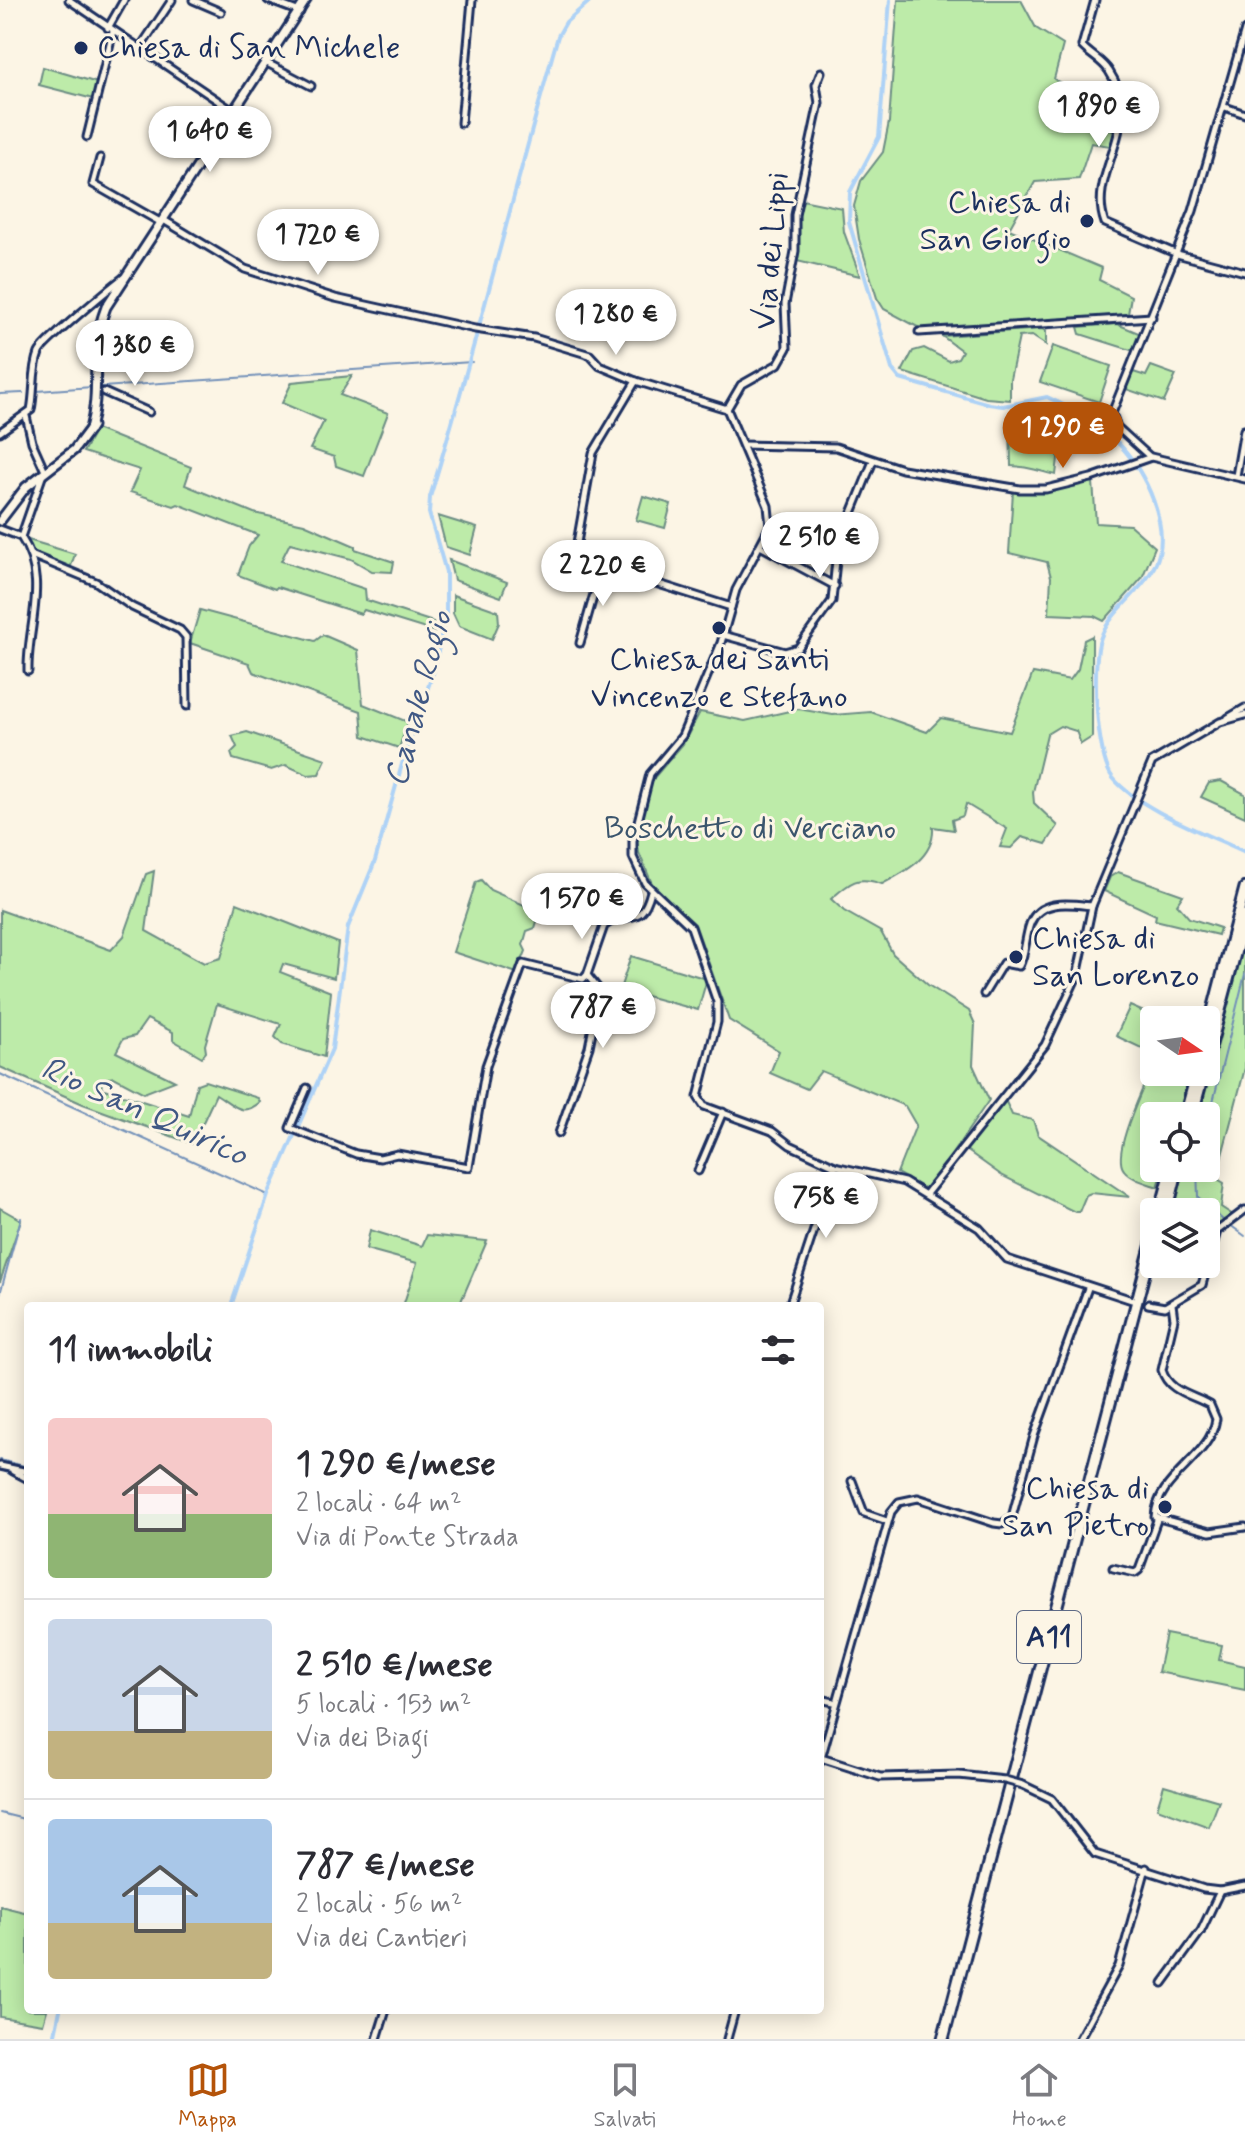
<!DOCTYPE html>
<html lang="it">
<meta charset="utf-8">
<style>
body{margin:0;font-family:Mynerve,sans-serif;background:#f7f7f7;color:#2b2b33;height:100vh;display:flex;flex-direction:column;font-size:30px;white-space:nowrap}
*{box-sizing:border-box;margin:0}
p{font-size:26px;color:#7c7c81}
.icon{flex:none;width:44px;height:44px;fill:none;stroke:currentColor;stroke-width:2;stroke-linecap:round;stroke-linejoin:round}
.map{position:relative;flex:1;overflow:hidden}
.drawer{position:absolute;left:24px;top:1302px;width:800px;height:712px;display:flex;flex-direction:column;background:#fff;border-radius:8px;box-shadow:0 4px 20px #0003}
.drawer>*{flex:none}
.needle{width:52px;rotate:103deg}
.tools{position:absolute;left:1140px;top:1006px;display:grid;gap:16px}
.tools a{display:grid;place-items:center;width:80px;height:80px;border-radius:8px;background:#fff;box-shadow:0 4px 20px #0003;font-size:40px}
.price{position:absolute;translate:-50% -68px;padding:0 18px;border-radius:28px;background:#fff;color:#222;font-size:26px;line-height:52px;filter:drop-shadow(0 2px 4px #0008)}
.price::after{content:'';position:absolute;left:50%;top:48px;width:24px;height:18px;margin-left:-12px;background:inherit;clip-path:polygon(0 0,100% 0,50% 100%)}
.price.current{background:#b45309;color:#fff}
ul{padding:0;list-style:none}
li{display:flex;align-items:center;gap:24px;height:200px;padding:0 24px}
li+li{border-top:2px solid #e1e1e2}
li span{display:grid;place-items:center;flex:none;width:224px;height:160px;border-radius:8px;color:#555}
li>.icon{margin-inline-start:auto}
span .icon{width:96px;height:96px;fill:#fffc;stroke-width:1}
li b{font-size:34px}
h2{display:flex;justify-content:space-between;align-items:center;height:96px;padding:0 24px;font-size:34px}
.tabs{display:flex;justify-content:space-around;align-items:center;height:112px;border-top:2px solid #e1e1e2;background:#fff;font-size:22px;color:#7c7c81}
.tabs a{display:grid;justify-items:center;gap:4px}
.tabs .current{color:#b45309}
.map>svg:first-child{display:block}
.green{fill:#bdeba9;stroke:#6c8d84;stroke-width:2}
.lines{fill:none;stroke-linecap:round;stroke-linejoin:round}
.stream{stroke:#7391b9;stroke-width:2}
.canal{stroke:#aed2f6;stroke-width:4}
.minor-casing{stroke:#1b2f5e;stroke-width:11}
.major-casing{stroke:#1b2f5e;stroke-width:13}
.highway-casing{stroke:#1b2f5e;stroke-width:15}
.minor{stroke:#fcf5e5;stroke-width:5}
.major{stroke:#fcf5e5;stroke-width:7}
.highway{stroke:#fcf5e5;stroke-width:9}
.minor-bridge-casing{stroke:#1b2f5e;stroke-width:11;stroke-linecap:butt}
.minor-bridge{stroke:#fcf5e5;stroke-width:5}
.poi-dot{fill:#1b2f5e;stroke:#fcf5e5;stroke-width:3}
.labels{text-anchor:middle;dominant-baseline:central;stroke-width:6;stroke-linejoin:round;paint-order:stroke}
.shield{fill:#fcf5e5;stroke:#5e6a86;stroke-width:2}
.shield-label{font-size:30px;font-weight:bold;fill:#1b2f5e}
.poi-label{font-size:32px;fill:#1b2f5e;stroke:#fcf5e5;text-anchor:start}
.street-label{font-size:32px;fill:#1b2f5e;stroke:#fcf5e5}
.park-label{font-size:32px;fill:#3b556d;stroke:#fcf5e5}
.water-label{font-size:34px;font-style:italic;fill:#405884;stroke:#fcf5e5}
</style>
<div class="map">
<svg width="1245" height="2039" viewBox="0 0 1245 2039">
<rect width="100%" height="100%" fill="#fcf5e5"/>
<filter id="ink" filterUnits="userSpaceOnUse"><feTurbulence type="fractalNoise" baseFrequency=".0125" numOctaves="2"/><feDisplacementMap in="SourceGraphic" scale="16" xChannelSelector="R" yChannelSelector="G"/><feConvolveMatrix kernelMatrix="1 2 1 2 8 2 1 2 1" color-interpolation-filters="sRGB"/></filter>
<g filter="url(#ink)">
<g class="green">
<path d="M898,0H1021L1036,28L1063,45L1054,79C1067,88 1087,93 1097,104L1091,116L1094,122L1115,132L1110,146L1091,143L1079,179L1035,182L1009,229L1102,268L1099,280L1131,296L1128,314L925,331L884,309L877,298L859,239L854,206L861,181L883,152L889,122Z"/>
<polygon points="43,67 101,84 97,100 39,85"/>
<polygon points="802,200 842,208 844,232 860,276 797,261 797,221"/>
<polygon points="1117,324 1141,334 1134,351 1080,334 1078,327"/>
<polygon points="1042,329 1046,331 1046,345 1032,336 1019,337 1010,379 1010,400 986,398 902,372 913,351 924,348 949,361 958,358 962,351 942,336"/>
<polygon points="1053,346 1111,366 1099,402 1040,382"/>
<polygon points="1151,366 1176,375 1164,402 1123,388 1130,371 1146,376"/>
<polygon points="352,376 340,395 388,413 364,476 336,466 334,457 310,449 324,421 282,403 292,382"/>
<path d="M1046,407L1074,427L1067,436L1061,433L1056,475C1043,472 1026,466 1011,466L1010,423L1050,425L1041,416Z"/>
<polygon points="96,429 191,467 185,485 254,513 304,524 355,546 355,549 394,562 392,572 372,571 351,559 290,543 281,561 365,589 366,600 436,623 435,632 364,610 361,614 277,587 275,589 238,575 249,546 258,535 178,504 174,506 130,492 140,470 83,452"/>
<polygon points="1093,482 1096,523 1130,525 1155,547 1142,578 1104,621 1094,616 1049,614 1051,577 1047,562 1009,553 1013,491 1042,493"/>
<polygon points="643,496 671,504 665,528 636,520"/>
<polygon points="438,516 477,528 470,555 446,547"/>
<polygon points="25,539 75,554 70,569 33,556"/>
<polygon points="449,560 507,582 501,597 454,580"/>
<polygon points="453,595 498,611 499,623 492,639 459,626 453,613"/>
<polygon points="200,610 315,641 323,635 358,650 363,704 408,722 399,748 363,736 361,711 253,672 249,663 190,643"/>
<path d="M1092,636V737L1081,744L1076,731L1060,726L1047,734L1033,792L1034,803L1058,826L1046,844L1022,837L1011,848L1000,847L1007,829L966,804L963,816L952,820L954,830L933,827C935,857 905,872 882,884C857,875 850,882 831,899L844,911L881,932L893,954L928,985L969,1011L975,1024L973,1065L989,1100L927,1190L897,1173L916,1125L905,1106L821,1071L807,1089L770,1073L779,1051L729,1020L695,924L653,886L639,853L637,839L652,780L683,744L700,712L745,721L798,709L833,715L871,712L927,732L941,718L1010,732L1033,673L1070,680L1078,669L1084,640Z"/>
<polygon points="247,732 326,759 319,774 308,775 286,765 271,770 233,759 231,753 237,747 232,736"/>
<polygon points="1221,781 1245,794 1245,817 1201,797 1209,783"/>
<path d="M154,871L146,931L204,963L221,958L237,903L338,943L334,978L283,964L280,972L331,992L324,1057L282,1044L275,1037L281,1024L217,1004L205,1045L206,1052L202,1057L173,1040V1032L147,1019L135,1036L123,1039L116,1052L175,1081L144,1093L114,1077L103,1079L101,1088L189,1116L197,1084L205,1081L258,1098L260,1102C242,1118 234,1105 216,1094L193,1144L83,1104L0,1067V910L111,950L124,936L146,874Z"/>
<polygon points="1118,872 1183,895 1177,904 1189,918 1220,928 1218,935 1155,920 1156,915 1104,891 1110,877"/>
<polygon points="481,880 490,890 540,912 535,928 527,931 523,945 526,951 517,973 453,952 476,882"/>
<polygon points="1245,931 1245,1068 1216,1178 1224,1183 1221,1207 1233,1215 1217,1227 1206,1253 1206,1212 1173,1212 1184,1168 1206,1168 1206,1116 1198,1116"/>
<polygon points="631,956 707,979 698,1010 620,989"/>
<polygon points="1130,1006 1162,1020 1154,1020 1154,1054 1116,1036"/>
<path d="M1154,1062V1072H1190L1178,1116H1154V1168H1164L1158,1187C1147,1183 1132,1180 1124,1170C1110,1154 1146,1083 1154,1062Z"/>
<polygon points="1006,1102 1012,1115 1033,1120 1038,1135 1130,1197 1091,1193 1086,1195 1079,1212 1075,1212 1001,1175 962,1147 993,1103"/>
<polygon points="0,1208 21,1220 0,1282"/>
<polygon points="370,1230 422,1246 427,1235 487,1241 459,1306 403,1306 417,1263 366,1249"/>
<polygon points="1166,1634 1222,1645 1219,1660 1245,1666 1245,1690 1158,1672"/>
<polygon points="1164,1785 1219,1801 1209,1827 1157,1808"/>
<polygon points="0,1906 28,1913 28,2010 47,2010 43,2024 0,2017"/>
</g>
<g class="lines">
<g class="stream">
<polyline points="102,387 472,362"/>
<polyline points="37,391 92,387"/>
<polyline points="0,394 23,393"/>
<polyline points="0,1074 268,1195"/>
<polyline points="1206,1130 1245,974"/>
<polyline points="1197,1168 1198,1197 1224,1221"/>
<polyline points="1230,1225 1245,1236"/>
<polyline points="0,1294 21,1218"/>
<polyline points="0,1460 28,1467"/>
<polyline points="0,1469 28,1483"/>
<polyline points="0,1813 28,1820"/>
</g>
<g class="canal">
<path d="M890,0L879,137L850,192L849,222L892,369L900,379L989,404L1003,406L1047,397C1071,408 1100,425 1118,443C1145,470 1173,529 1155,565C1142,592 1112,609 1101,637C1091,661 1096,758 1113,778C1140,810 1207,834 1245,852"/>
<path d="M231,1306L268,1195L332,1049L348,927L375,861L404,757L434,670L446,613V572L429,513L430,497C477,344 514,189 558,36L566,22L591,0"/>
<polyline points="54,2039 60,2010"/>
</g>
<g class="minor-casing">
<g id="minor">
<polyline points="69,0 233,111"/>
<polyline points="193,0 221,12"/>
<polyline points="268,0 300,12"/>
<path d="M1095,0L1082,46C1090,55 1103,61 1109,71C1146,127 1086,172 1105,223L1177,254L1245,272"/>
<polyline points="108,28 124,0"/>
<polyline points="140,48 172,0"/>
<polyline points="267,63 311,86"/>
<polyline points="1225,107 1245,114"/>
<polyline points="461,123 472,0"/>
<polyline points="87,137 113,31"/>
<polyline points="100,158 93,184 160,222"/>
<polyline points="162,219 245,269 335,298 475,329 534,338 590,355 600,366 636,381 727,409 768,506 770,526 736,590 721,643 682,736 650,774 633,841 633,857 645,883 691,927 717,1002 717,1022 698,1097 704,1106 772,1131 790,1145 835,1166 904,1182 979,1228 1007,1259 1132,1300"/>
<polyline points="919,332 1152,317"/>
<polyline points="636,381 593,453 575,554 602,566 731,607"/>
<polyline points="104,392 149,412"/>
<polyline points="727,409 741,385 778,364 787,348 785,304 795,251 795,215 819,103 816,85 821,72"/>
<polyline points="26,416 32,442 45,471"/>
<path d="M0,432L31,410C35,391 32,371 39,353C42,344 110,288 123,278"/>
<polyline points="743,445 836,447 902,469 1020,489 1046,489 1091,478 1151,457 1245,479"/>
<polyline points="1150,457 1117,427 1112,413 1193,211 1245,30"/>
<polyline points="1236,476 1244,430"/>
<path d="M0,529L21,537C50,580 27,625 28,671"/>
<polyline points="21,537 43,474"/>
<polyline points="762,547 835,586"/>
<polyline points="31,555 96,582 132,607 180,630 186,637 187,706"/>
<polyline points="723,635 785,652 798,648 832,601 837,550 873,461"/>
<polyline points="580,643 602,566"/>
<polyline points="1228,718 1245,708"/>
<path d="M984,994L1003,963L1019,966C1026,952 1025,938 1030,924C1040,898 1071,904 1092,906"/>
<path d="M307,1088L290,1128L356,1154L380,1158L397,1154L469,1167L486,1066L523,964L583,979L587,975L604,926C627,908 641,930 651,891"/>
<polyline points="559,1133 589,1047 600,991 587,975"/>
<polyline points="698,1171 723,1112"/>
<polyline points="926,1194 1045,1045 1077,976 1092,906 1152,762 1220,722 1245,715"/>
<polyline points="1148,1304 1165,1307 1202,1285 1217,1231 1245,1210"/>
<path d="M1172,1304L1174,1319L1162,1370C1168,1392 1193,1395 1210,1405L1216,1419C1210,1459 1157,1476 1155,1517L1210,1532L1245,1527"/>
<polyline points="789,1306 835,1166"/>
<polyline points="0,1466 28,1472"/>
<polyline points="13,1471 28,1479"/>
<polyline points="852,1481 864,1513 887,1521"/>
<polyline points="1113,1568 1135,1573 1139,1570 1157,1520"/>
<polyline points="820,1699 834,1702"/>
<polyline points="821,1758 880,1777 959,1775 1005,1780"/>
<polyline points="820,1762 891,1512 899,1502 918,1498 994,1523 1002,1524 1012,1517 1034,1436 1088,1288"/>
<polyline points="1023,1785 1052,1799 1095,1854 1204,1889 1220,1891 1245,1886"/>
<polyline points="1163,1983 1201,1931 1220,1891"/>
<polyline points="377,2039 386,2010"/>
<polyline points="727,2039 735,2010"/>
<polyline points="1079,2039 1119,1966 1146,1868"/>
</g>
</g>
<g class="major-casing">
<g id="major">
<path d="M90,429C102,386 88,354 106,307L306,0"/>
<polyline points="0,521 26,487 74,450 92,426"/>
</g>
</g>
<g class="highway-casing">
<g id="highway">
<polyline points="1206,1037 1245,888"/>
<polyline points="1206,1063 1245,916"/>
<polyline points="1185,1116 1197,1072"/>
<polyline points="1192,1116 1204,1072"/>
<polyline points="1160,1212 1172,1168"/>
<polyline points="1167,1212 1178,1168"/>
<polyline points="943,2039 1154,1236"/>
</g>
</g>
<use href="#minor" class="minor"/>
<use href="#major" class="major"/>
<use href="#highway" class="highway"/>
<g class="minor-bridge-casing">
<polyline id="minor-bridge" points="1005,1780 1023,1785"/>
</g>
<use href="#minor-bridge" class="minor-bridge"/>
</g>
</g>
<g class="poi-dot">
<circle cx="81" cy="48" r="8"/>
<circle cx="1087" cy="221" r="8"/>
<circle cx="719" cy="628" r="8"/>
<circle cx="1016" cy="957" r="8"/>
<circle cx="1165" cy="1507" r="8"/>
</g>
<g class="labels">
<rect class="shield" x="1017" y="1611" width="64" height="52" rx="6"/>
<g class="shield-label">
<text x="1049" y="1637">A11</text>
</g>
<g class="poi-label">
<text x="97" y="48">Chiesa di San Michele</text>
<text x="1071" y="203" text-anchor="end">Chiesa di<tspan x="1071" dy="37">San Giorgio</tspan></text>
<text x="719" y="660" text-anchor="middle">Chiesa dei Santi<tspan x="719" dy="37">Vincenzo e Stefano</tspan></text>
<text x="1032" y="939">Chiesa di<tspan x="1032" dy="37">San Lorenzo</tspan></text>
<text x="1149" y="1489" text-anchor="end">Chiesa di<tspan x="1149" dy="37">San Pietro</tspan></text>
</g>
<g class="street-label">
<text transform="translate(772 251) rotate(-85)">Via dei Lippi</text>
</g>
<g class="park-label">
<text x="750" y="829">Boschetto di Verciano</text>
</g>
<g class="water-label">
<text transform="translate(419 699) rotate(-75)">Canale Rogio</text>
<text transform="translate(144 1112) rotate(24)">Rio San Quirico</text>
</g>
</g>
</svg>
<div class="tools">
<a><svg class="needle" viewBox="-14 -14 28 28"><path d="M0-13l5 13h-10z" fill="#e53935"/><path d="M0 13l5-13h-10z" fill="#7c7c81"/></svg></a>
<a><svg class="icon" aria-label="locate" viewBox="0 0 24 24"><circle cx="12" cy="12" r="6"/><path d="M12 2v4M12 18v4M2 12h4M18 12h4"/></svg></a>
<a><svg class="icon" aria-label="layers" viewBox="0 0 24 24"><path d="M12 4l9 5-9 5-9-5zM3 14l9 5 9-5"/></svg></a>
</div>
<b class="price" style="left:1099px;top:149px">1 890 €</b>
<b class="price" style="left:210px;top:174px">1 640 €</b>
<b class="price" style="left:318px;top:277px">1 720 €</b>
<b class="price" style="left:616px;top:357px">1 280 €</b>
<b class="price" style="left:135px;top:388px">1 380 €</b>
<b class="price current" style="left:1063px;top:470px">1 290 €</b>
<b class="price" style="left:820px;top:580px">2 510 €</b>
<b class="price" style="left:603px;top:608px">2 220 €</b>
<b class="price" style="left:582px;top:941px">1 570 €</b>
<b class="price" style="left:603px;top:1050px">787 €</b>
<b class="price" style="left:826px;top:1240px">758 €</b>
<section class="drawer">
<h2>11 immobili<svg class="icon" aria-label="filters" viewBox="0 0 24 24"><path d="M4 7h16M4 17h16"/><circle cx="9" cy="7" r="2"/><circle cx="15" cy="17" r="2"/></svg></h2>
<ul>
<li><span style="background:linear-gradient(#f6c9c9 60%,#8fb573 0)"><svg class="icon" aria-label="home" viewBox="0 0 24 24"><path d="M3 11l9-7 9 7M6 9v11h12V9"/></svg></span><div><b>1 290 €/mese</b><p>2 locali · 64 m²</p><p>Via di Ponte Strada</p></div></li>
<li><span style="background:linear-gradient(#c9d6e8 70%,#c2b280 0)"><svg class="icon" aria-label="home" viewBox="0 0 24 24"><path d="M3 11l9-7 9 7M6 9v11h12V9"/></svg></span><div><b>2 510 €/mese</b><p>5 locali · 153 m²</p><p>Via dei Biagi</p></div></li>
<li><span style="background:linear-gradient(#a9c7e8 65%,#c2b280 0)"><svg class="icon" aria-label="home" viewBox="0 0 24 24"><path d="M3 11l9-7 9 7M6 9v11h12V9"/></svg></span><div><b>787 €/mese</b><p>2 locali · 56 m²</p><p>Via dei Cantieri</p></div></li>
</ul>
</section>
</div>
<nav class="tabs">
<a class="current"><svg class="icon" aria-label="map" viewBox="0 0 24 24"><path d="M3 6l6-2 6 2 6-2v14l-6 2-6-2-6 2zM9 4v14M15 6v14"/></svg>Mappa</a>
<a><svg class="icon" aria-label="saved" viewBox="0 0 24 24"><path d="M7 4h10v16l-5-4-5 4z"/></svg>Salvati</a>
<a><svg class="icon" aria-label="home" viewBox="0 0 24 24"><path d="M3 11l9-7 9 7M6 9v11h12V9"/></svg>Home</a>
</nav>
